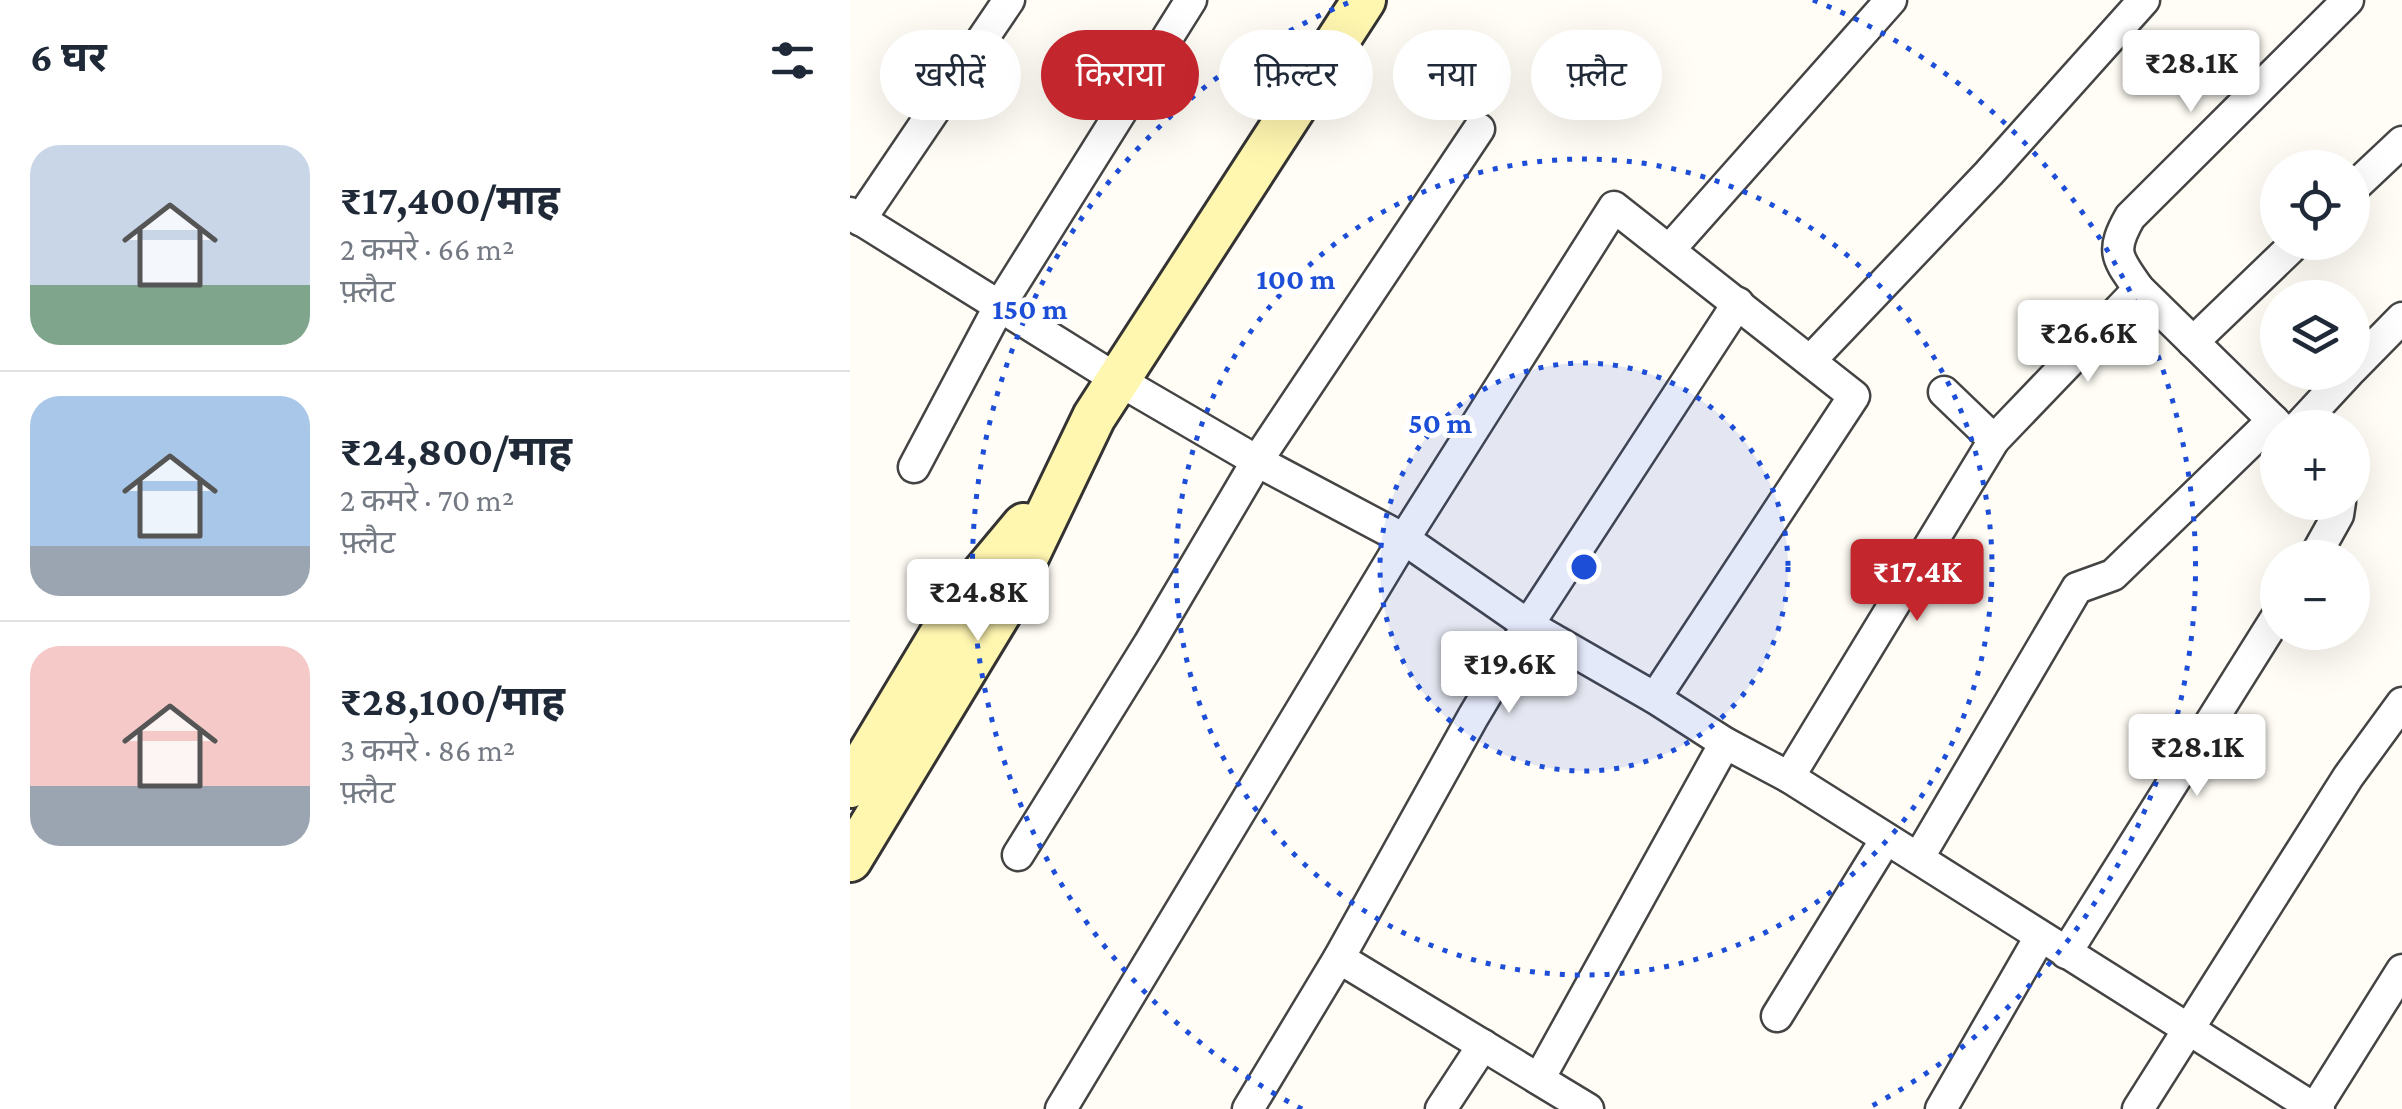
<!DOCTYPE html>
<html lang="hi">
<meta charset="utf-8">
<style>
body{margin:0;font-family:"Crimson Pro","Noto Sans Devanagari",serif;background:#f2f2f3;color:#1f2937;height:100vh;display:flex;flex-direction:column;font-size:38px;white-space:nowrap}
*{box-sizing:border-box;margin:0}
p{font-size:32px;color:#747a83}
.icon{flex:none;width:55px;height:55px;fill:none;stroke:currentColor;stroke-width:2;stroke-linecap:round;stroke-linejoin:round}
.map{position:relative;flex:1;overflow:hidden}
.sheet{display:flex;flex-direction:column;background:#fff;width:850px}
.sheet>*{flex:none}
.top-card{position:absolute;left:30px;top:30px;width:950px;height:90px;display:flex;gap:20px}
.controls{position:absolute;left:1410px;top:150px;display:grid;gap:20px}
.controls a{display:grid;place-items:center;width:110px;height:110px;border-radius:50%;background:#fff;box-shadow:0 10px 40px #0002;font-size:50px}
.price{position:absolute;translate:-50% -85px;padding:0 22px;border-radius:10px;background:#fff;color:#222;font-size:32px;line-height:65px;filter:drop-shadow(0 2px 5px #0008)}
.price::after{content:'';position:absolute;left:50%;top:60px;width:30px;height:22px;margin-left:-15px;background:inherit;clip-path:polygon(0 0,100% 0,50% 100%)}
.price.on{background:#c4262e;color:#fff}
ul{padding:0;list-style:none}
li{display:flex;align-items:center;gap:30px;height:250px;padding:0 30px}
li+li{border-top:2px solid #e0e1e3}
li span{display:grid;place-items:center;flex:none;width:280px;height:200px;border-radius:30px;color:#555}
li>.icon{margin-inline-start:auto}
span .icon{width:120px;height:120px;fill:#fffc;stroke-width:1}
li b{font-size:42px}
h2{display:flex;justify-content:space-between;align-items:center;height:120px;padding:0 30px;font-size:42px}
.pill{padding:0 35px;border-radius:45px;background:#fff;box-shadow:0 10px 40px #0002;font-size:35px;line-height:90px}
.pill.on{background:#c4262e;color:#fff}
main{display:flex;flex:1;min-height:0}
.map>svg:first-child{display:block}
.lines{fill:none;stroke-linecap:round;stroke-linejoin:round}
.street-casing{stroke:#444;stroke-width:35}
.secondary-casing{stroke:#333;stroke-width:48}
.street{stroke:#fff;stroke-width:30}
.secondary{stroke:#fff6b0;stroke-width:42}
.ring{fill:none;stroke:#1d4ed8;stroke-width:5;stroke-dasharray:5 10}
.centre{fill:#1d4ed8;stroke:#fff;stroke-width:5}
.ring-label{font-size:30px;text-anchor:middle;font-weight:bold;fill:#1d4ed8;stroke:#fff;stroke-width:10;stroke-linejoin:round;paint-order:stroke}
</style>
<main>
<section class="sheet">
<h2>6 घर<svg class="icon" aria-label="filters" viewBox="0 0 24 24"><path d="M4 7h16M4 17h16"/><circle cx="9" cy="7" r="2"/><circle cx="15" cy="17" r="2"/></svg></h2>
<ul>
<li><span style="background:linear-gradient(#c9d6e8 70%,#7fa58c 0)"><svg class="icon" aria-label="home" viewBox="0 0 24 24"><path d="M3 11l9-7 9 7M6 9v11h12V9"/></svg></span><div><b>₹17,400/माह</b><p>2 कमरे · 66 m²</p><p>फ़्लैट</p></div></li>
<li><span style="background:linear-gradient(#a9c7e8 75%,#9aa5b1 0)"><svg class="icon" aria-label="home" viewBox="0 0 24 24"><path d="M3 11l9-7 9 7M6 9v11h12V9"/></svg></span><div><b>₹24,800/माह</b><p>2 कमरे · 70 m²</p><p>फ़्लैट</p></div></li>
<li><span style="background:linear-gradient(#f6c9c9 70%,#9aa5b1 0)"><svg class="icon" aria-label="home" viewBox="0 0 24 24"><path d="M3 11l9-7 9 7M6 9v11h12V9"/></svg></span><div><b>₹28,100/माह</b><p>3 कमरे · 86 m²</p><p>फ़्लैट</p></div></li>
</ul>
</section>
<div class="map">
<svg width="1552" height="1109" viewBox="0 0 1552 1109">
<rect width="100%" height="100%" fill="#fffdf5"/>
<g class="lines">
<g class="street-casing">
<g id="street">
<polyline points="1502,189 1552,142"/>
<polyline points="0,213 268,380 407,461 554,539 678,625 805,698 875,743 939,777 1465,1109"/>
<polyline points="10,220 159,0"/>
<polyline points="820,249 1041,0"/>
<polyline points="1343,342 1447,242"/>
<polyline points="960,361 1139,173 1294,0"/>
<polyline points="1502,369 1552,318"/>
<polyline points="1094,392 1144,440"/>
<path d="M1431,428L1289,289C1267,258 1260,252 1280,217L1498,0"/>
<polyline points="1447,428 1499,372"/>
<polyline points="64,467 150,305 341,0"/>
<polyline points="1464,558 1488,515 1490,502"/>
<polyline points="939,777 1144,440 1289,289"/>
<polyline points="168,855 299,644 407,461 629,129"/>
<polyline points="1069,857 1227,588 1263,575 1423,420"/>
<polyline points="1216,953 1428,615"/>
<polyline points="489,958 738,1109"/>
<polyline points="927,1016 1036,839"/>
<polyline points="689,1079 875,743"/>
<polyline points="211,1109 554,539 764,207 1004,396 805,698"/>
<polyline points="398,1109 489,958 623,717 678,625 888,303"/>
<polyline points="591,1109 633,1045"/>
<polyline points="1091,1109 1190,937"/>
<polyline points="1288,1109 1498,777 1552,703"/>
<polyline points="1469,1109 1466,1107 1552,970"/>
</g>
</g>
<g class="secondary-casing">
<g id="secondary">
<polyline points="0,786 113,598 174,525"/>
<polyline points="0,860 152,609 244,417 514,0"/>
</g>
</g>
<use href="#street" class="street"/>
<use href="#secondary" class="secondary"/>
</g>
<circle cx="734" cy="567" r="204" fill="#1d4ed8" fill-opacity=".12"/>
<g class="ring">
<circle cx="734" cy="567" r="204"/>
<circle cx="734" cy="567" r="408"/>
<path d="M452 1109A611 611 0 0 1 505 0M963 0A611 611 0 0 1 1016 1109"/>
</g>
<circle cx="734" cy="567" r="15" class="centre"/>
<g class="ring-label">
<text x="446" y="289">100 m</text>
<text x="180" y="319">150 m</text>
<text x="590" y="433">50 m</text>
</g>
</svg>
<div class="controls">
<a><svg class="icon" aria-label="locate" viewBox="0 0 24 24"><circle cx="12" cy="12" r="6"/><path d="M12 2v4M12 18v4M2 12h4M18 12h4"/></svg></a>
<a><svg class="icon" aria-label="layers" viewBox="0 0 24 24"><path d="M12 4l9 5-9 5-9-5zM3 14l9 5 9-5"/></svg></a>
<a>+</a>
<a>−</a>
</div>
<b class="price" style="left:1341px;top:115px">₹28.1K</b>
<b class="price" style="left:1238px;top:385px">₹26.6K</b>
<b class="price on" style="left:1067px;top:624px">₹17.4K</b>
<b class="price" style="left:128px;top:644px">₹24.8K</b>
<b class="price" style="left:659px;top:716px">₹19.6K</b>
<b class="price" style="left:1347px;top:799px">₹28.1K</b>
<div class="top-card">
<a class="pill">खरीदें</a>
<a class="pill on">किराया</a>
<a class="pill">फ़िल्टर</a>
<a class="pill">नया</a>
<a class="pill">फ़्लैट</a>
</div>
</div>
</main>
